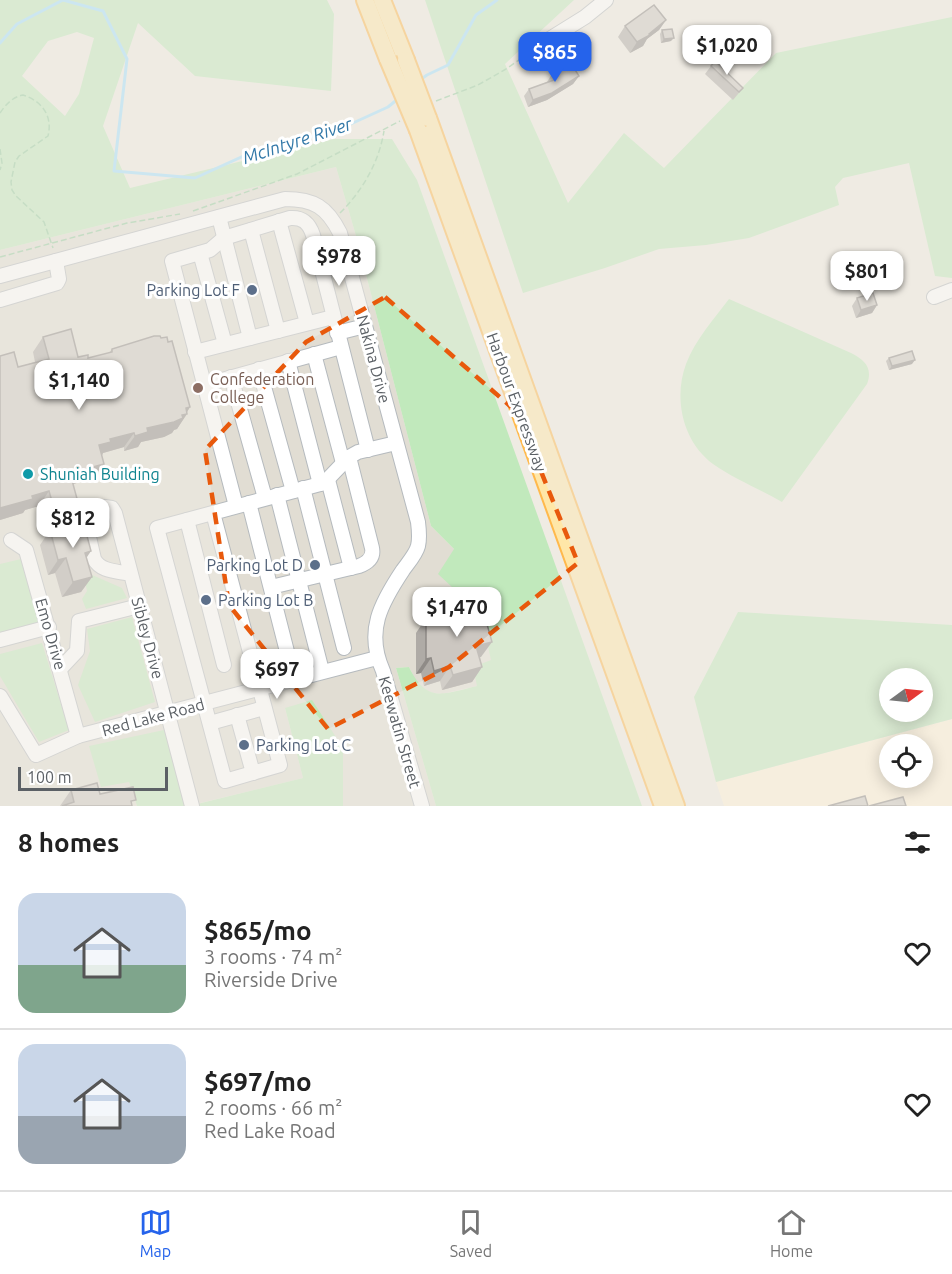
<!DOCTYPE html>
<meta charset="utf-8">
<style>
body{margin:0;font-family:Ubuntu,sans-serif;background:#f2f2f2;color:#222;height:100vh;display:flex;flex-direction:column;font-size:22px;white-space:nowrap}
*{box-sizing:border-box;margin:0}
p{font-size:20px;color:#767676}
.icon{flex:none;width:33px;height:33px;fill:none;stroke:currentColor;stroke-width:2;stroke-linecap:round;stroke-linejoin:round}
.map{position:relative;height:806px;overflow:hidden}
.side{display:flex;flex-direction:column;background:#fff;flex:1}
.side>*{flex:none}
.needle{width:39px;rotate:75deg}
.tools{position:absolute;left:879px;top:668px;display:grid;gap:12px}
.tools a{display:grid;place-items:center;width:54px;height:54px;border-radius:50%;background:#fff;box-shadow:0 3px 15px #0003;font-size:30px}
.scale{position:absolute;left:18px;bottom:15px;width:150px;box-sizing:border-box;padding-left:6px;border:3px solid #5b6065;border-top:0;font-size:16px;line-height:21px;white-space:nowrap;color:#5b6065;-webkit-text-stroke:4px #fff;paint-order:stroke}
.price{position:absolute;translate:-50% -51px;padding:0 14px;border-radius:12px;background:#fff;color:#222;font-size:20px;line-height:39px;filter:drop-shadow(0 2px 3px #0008)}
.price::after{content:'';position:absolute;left:50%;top:36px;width:18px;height:14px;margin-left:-9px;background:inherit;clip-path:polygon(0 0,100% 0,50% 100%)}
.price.on{background:#2563eb;color:#fff}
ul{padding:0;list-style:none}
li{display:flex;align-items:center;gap:18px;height:150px;padding:0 18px}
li+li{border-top:2px solid #e0e0e0}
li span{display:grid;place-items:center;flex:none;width:168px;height:120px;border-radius:18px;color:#555}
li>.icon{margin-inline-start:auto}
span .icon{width:72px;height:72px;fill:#fffc;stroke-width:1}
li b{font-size:26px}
h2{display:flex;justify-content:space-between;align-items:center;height:72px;padding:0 18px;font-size:26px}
.tab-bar{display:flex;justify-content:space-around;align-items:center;height:84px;border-top:2px solid #e0e0e0;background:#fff;font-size:16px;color:#767676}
.tab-bar a{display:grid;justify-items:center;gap:3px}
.tab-bar .on{color:#2563eb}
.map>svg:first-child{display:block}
.commercial{fill:#fff2d8;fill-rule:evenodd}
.education{fill:#e1ddd3}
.green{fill:#c1e9bc;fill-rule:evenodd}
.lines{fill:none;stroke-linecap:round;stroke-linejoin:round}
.stream{stroke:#a3e1ff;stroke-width:3}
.minor-casing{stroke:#b5babe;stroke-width:16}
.major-casing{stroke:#ffb94c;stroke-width:20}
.path{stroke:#96cda0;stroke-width:1.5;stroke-dasharray:6 3;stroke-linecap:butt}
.minor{stroke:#fff;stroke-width:14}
.major{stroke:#ffe7a8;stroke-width:16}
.major-bridge-casing{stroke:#ffb94c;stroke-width:20;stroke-linecap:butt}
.major-bridge{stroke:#ffe7a8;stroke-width:16}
.wall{fill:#afaba6}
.shaded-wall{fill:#8f8b87}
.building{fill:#ccc7c1;stroke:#8f8b87;stroke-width:1.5}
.marked{fill:none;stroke:#e8590c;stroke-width:4.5;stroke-dasharray:12 8;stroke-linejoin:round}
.service-dot{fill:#5c6f8a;stroke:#fff;stroke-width:2}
.education-dot{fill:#8d6e63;stroke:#fff;stroke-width:2}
.culture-dot{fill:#0f9aa8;stroke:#fff;stroke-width:2}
.labels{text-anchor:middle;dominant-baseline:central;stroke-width:6;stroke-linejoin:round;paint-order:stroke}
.service-label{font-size:16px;fill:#4e5e75;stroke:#fff;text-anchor:end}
.street-label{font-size:16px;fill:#5b6065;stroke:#fff}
.education-label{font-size:16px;fill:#785e54;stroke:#fff;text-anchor:start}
.culture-label{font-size:16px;fill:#0d838f;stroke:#fff;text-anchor:start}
.water-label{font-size:18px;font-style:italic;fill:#3278a8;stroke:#fff}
</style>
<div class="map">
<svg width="952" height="806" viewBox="0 0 952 806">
<rect width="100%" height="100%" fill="#efebe3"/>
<path class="commercial" d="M952,719V806H724L716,782ZM890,744H922V777H890Z"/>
<polygon class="education" points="336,167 356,236 431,526 454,549 481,614 492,661 477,686 442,694 428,692 417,683 409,667 396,668 436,806 343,806 343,748 285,708 303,778 188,806 164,730 129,782 137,806 0,806 0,250"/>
<g class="green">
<path d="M0,0H327L334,14L331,91L195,76L138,23L103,126L130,188L334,139H392L417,180L642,806H436L396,668L409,667C427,704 443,694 477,686L473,667L491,660L481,614L438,574L454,549L431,526L356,236L336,167L0,250ZM77,32L94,38L79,94L65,116L22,76L48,41Z"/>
<polygon points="425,0 574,0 505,64 568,203 624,133 664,168 776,53 952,17 952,278 935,276 909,163 843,178 835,187 839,205 749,238 706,245 659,249 605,268 523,293"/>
<path d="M729,299L851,353C865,360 873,368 867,384L782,502C760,489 734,479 713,464C683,442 673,399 686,364C695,340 714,319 729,299Z"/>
<polygon points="21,559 42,622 0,633 0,564"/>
<polygon points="83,571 122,588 127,598 86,609 82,599 87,591"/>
<path d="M738,612L952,625V719L716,782L694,697ZM890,678H922V711H890Z"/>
<polygon points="132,617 155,702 95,722 78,685 90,651 87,629"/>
<polygon points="42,643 69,730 39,742 0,676 0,654"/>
<polygon points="312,700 343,748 343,806 137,806 129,782 101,787 89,746 164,730 189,806 303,778 285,708"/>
</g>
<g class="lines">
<g class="stream">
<polyline points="63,0 103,11 127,59 114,171 195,178 268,145 331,133 388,107 399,98"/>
<polyline points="0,43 17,24 63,0"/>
<polyline points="420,80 427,75 448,65 476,15 497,0"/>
</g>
<g class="minor-casing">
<g id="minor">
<polyline points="540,45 585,17 606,0"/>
<polyline points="219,217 250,338"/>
<polyline points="279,221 307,323"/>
<polyline points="251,230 278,331"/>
<polyline points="200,253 225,344"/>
<path d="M0,276L285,199C314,199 327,207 340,233L418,522C419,530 420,538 418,546C416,554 408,563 403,570C381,603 365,631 383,671L422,806"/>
<polyline points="934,297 952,290"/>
<polyline points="0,300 57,283 59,279 56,261"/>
<polyline points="337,333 365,326"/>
<polyline points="195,352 333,317"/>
<polyline points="314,354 343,463"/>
<polyline points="288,361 320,484"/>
<polyline points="259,369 293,491"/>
<polyline points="231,377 265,498"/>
<polyline points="204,385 341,347"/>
<polyline points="328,480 351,568"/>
<polyline points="303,488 344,648"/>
<polyline points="277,495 322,671"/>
<polyline points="249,503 294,679"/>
<path d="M236,506L172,261L210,250L224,238L290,218C303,217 309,223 313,235L368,450"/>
<polyline points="213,513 280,765 225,781 157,528 324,483 349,457 358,452 396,443"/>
<polyline points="187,520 224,665"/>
<polyline points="11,540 26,550 78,736"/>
<path d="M130,574C117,571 101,572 94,559L84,515L105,507L112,508L115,513L192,806"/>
<path d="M271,587L359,566C367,563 374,558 372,548L349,457"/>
<polyline points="0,640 49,627"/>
<polyline points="61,668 77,651 79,621 139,606"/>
<polyline points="0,696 36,755 78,736 377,658"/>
<polyline points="237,715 253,773"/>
<polyline points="210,723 264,708"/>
</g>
</g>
<g class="major-casing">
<g id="major">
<polyline points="365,0 388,59"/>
<polyline points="382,0 406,60"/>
<polyline points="428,118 676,806"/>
<polyline points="418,130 663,806"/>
</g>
</g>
<g class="path">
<polyline points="436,101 478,85 506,69 529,53"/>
<path d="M0,113C6,104 13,97 23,95C42,101 53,116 48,136L19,156L15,162L11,182L12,190L16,196L44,222L53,248"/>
<polyline points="0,149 2,163 0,170"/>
<polyline points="193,211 297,174 400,121"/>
<path d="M340,213C363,190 379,162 384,131"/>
<polyline points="0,257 127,223 180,214"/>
</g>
<use href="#minor" class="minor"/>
<use href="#major" class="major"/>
<g class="major-bridge-casing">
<g id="major-bridge">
<polyline points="388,59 418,130"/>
<polyline points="406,60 428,118"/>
</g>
</g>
<use href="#major-bridge" class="major-bridge"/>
</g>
<g class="wall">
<polygon points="666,20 659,30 647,39 643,46 630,53 618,37 625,26"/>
<polygon points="662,30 671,41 661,43 660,34"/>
<polygon points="711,66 743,88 733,100 705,74"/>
<polygon points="565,69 579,76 573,84 547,100 528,107 524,96 529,89 547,82 552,74"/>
<polygon points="857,298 877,305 872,313 856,318 852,306"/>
<polygon points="43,337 78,357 88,358 109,353 112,349 190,407 177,429 174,430 172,433 164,437 141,442 138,447 124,451 124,447 103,453 93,478 73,484 79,506 68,520 44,527 39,506 25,510 23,513 0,520 0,356 18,367 35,362 33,352"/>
<polygon points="889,358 912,364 889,370 886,361"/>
<polygon points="50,530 86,558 92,577 81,592 62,597 55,573 48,575 40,545"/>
<polygon points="426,618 481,657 480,657 482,667 472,682 442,690 440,681 424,686 421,673 416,674 416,633"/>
<polygon points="71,790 100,794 132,806 60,806"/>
</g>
<g class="shaded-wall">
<polygon points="666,20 659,30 647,39 643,46 630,53 637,42"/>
<polygon points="674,38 671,41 661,43 664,39"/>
<polygon points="579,76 573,84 547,100 528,107 533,100"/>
<polygon points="877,305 872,313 856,318 861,310"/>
<polygon points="915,360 912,364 889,370 892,366"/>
<polygon points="190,407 185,415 187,414 177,429 174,430 172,433 164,437 141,442 138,447 124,451 135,436 147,428 186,408"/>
<polygon points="134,433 124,447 103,453 101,457 99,445 110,439"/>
<polygon points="104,464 93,478 60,488 70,473"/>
<polygon points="49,491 39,506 25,510 23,513 0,520 0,508 32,496"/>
<polygon points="79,506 68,520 44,527 55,512"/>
<polygon points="91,551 81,566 85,553"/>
<polygon points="66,558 55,573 48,575 58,560"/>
<polygon points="92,577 81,592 62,597 73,582"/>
<polygon points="492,642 481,657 466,661 476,646"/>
<polygon points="431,658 421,673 416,674 426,659"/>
<polygon points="450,666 440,681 424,686 434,671"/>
<polygon points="482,667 472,682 442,690 453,675"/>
</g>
<g class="building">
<polygon points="654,5 666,20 649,34 650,35 637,42 625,26"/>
<polygon points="672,29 674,38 664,39 662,30"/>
<polygon points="715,61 743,88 739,92 711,66"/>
<polygon points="572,65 579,76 552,93 533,100 529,89 554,80 552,74 564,67 565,69"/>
<polygon points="873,293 877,305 861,310 857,298"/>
<polygon points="71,329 78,357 88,355 88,358 112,352 112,349 154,336 160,336 161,338 167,337 168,342 172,341 190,407 186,408 187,414 182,415 183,418 174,422 147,428 148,432 135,436 134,433 110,439 111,442 99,445 104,464 70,473 79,506 55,512 49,491 32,496 33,499 0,508 0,356 14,352 18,367 49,359 43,337"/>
<polygon points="912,351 915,360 892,366 889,358"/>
<polygon points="83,521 91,551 85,553 92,577 73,582 66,558 58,560 50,530"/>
<polygon points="481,603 492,642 476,646 482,667 453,675 450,666 434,671 431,658 426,659 426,618 466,605 466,607"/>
<polygon points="97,783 100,794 133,787 136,800 131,801 132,806 62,806 74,802 71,790"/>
<polygon points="865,796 868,806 828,806"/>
<polygon points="903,797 906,806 869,806"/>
</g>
<path d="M0 0H952V806H0ZM385,297L517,412L578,563L449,667L328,729L229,605L205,450L306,342Z" fill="#efebe3" fill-opacity=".55" fill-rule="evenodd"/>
<path class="marked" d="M385,297L517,412L578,563L449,667L328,729L229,605L205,450L306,342Z"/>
<g class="service-dot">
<circle cx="252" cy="290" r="6"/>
<circle cx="315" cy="565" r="6"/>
<circle cx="206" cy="600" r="6"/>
<circle cx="244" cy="745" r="6"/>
</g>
<circle class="education-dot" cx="198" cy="388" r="6"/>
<circle class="culture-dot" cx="28" cy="474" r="6"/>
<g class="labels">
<g class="service-label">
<text x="240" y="290">Parking Lot F</text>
<text x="303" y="565">Parking Lot D</text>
<text x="218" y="600" text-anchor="start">Parking Lot B</text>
<text x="256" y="745" text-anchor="start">Parking Lot C</text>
</g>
<g class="street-label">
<text transform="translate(374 359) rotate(75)">Nakina Drive</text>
<text transform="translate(517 402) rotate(70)">Harbour Expressway</text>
<text transform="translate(51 634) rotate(74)">Emo Drive</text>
<text transform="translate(148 638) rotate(75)">Sibley Drive</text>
<text transform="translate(153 717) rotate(-15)">Red Lake Road</text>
<text transform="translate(400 732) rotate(74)">Keewatin Street</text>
</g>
<g class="education-label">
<text x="210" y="379">Confederation<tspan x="210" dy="18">College</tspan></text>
</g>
<g class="culture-label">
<text x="40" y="474">Shuniah Building</text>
</g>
<g class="water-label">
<text transform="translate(297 140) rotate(-18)">McIntyre River</text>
</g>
</g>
</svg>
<div class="tools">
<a><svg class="needle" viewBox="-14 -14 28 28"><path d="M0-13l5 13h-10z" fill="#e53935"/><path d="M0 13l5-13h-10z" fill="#767676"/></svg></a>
<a><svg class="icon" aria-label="locate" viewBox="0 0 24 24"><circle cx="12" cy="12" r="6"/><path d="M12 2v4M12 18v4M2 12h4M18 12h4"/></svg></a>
</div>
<div class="scale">100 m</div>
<b class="price" style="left:727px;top:76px">$1,020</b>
<b class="price on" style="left:555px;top:83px">$865</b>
<b class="price" style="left:339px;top:287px">$978</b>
<b class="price" style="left:867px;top:302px">$801</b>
<b class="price" style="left:79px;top:411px">$1,140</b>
<b class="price" style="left:73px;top:549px">$812</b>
<b class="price" style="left:457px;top:638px">$1,470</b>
<b class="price" style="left:277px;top:700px">$697</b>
</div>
<section class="side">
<h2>8 homes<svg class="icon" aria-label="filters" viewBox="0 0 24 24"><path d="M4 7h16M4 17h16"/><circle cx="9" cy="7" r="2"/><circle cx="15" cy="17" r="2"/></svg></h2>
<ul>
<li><span style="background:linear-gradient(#c9d6e8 60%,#7fa58c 0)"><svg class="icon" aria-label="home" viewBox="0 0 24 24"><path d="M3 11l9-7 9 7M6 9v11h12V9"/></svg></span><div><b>$865/mo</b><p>3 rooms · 74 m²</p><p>Riverside Drive</p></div><svg class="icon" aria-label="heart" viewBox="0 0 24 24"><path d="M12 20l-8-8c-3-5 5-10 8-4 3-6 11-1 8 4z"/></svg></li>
<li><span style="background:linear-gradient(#c9d6e8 60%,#9aa5b1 0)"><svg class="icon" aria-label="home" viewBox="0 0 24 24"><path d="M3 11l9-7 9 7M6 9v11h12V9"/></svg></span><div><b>$697/mo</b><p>2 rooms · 66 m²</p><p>Red Lake Road</p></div><svg class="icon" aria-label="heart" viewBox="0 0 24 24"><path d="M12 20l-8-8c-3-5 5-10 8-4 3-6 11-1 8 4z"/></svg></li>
</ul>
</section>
<nav class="tab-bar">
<a class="on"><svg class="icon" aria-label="map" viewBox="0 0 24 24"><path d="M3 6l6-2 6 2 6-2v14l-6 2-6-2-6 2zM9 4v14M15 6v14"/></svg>Map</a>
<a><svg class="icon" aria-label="saved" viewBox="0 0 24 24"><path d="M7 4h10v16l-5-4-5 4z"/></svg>Saved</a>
<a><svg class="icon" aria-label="home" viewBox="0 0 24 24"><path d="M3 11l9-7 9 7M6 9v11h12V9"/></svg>Home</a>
</nav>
